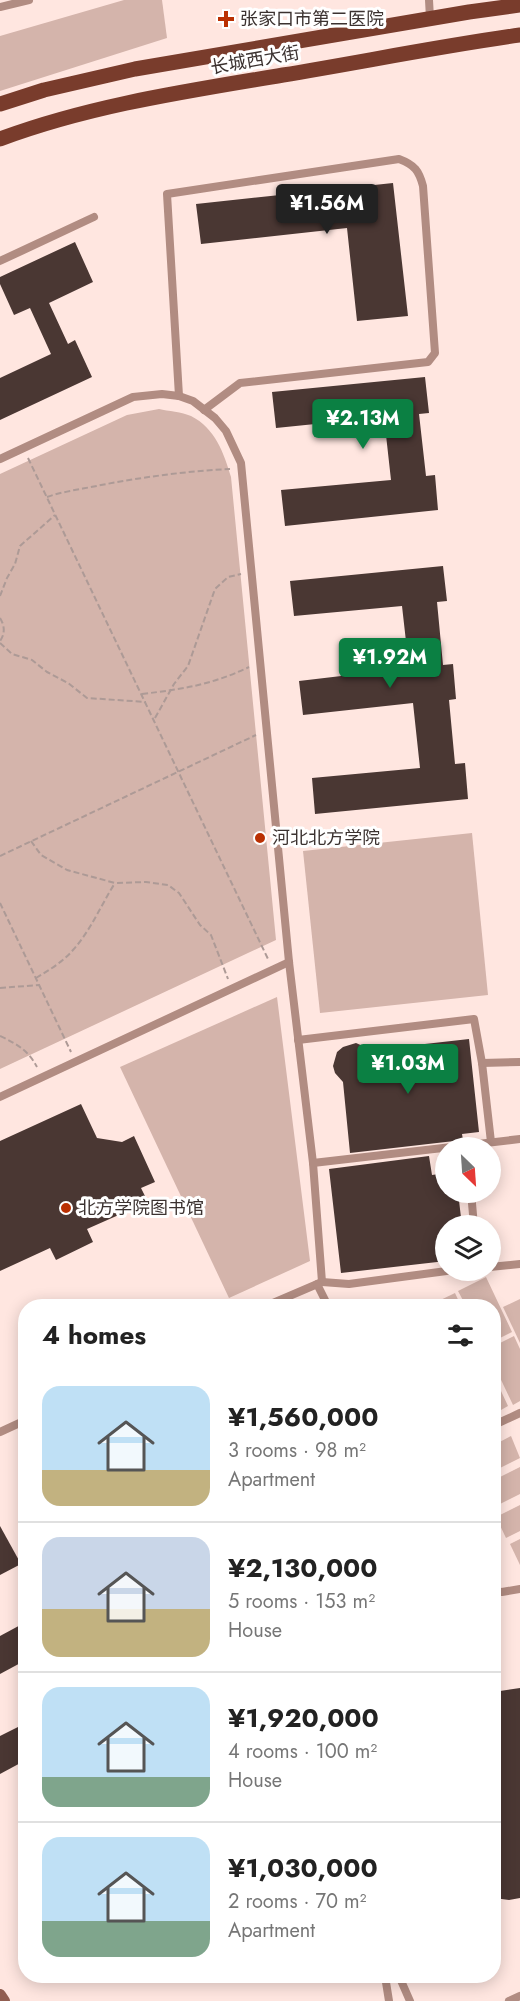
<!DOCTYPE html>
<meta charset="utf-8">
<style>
body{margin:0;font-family:Jost,"Noto Sans SC",sans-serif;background:#f6f6f6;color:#222;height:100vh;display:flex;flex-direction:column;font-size:22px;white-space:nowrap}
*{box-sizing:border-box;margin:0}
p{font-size:20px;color:#767676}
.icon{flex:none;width:33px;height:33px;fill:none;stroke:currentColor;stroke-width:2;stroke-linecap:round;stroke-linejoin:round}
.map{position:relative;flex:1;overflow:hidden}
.drawer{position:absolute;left:18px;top:1299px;width:483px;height:684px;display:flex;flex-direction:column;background:#fff;border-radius:24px;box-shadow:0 3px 15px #0003}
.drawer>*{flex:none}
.needle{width:39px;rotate:155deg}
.controls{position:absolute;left:435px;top:1137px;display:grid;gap:12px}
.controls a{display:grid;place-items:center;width:66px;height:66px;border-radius:50%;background:#fff;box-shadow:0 3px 15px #0003;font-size:30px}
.price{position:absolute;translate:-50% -51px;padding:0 14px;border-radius:6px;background:#0b8043;color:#fff;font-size:20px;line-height:39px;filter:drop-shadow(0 2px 3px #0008)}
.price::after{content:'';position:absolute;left:50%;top:36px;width:18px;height:14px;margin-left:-9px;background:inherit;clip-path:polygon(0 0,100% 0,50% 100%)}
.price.selected{background:#222;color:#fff}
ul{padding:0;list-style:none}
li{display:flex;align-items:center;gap:18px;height:150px;padding:0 24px}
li+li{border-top:2px solid #e0e0e0}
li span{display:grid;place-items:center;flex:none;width:168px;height:120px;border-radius:18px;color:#555}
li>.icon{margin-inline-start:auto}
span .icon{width:72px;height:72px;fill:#fffc;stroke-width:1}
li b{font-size:26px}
h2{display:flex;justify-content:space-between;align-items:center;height:72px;padding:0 24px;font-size:26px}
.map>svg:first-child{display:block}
.green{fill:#d4b4ab}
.building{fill:#4a3733}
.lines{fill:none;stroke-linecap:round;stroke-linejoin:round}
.path{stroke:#ad9a96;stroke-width:2;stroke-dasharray:6 3;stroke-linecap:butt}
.service{stroke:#b18c82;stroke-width:8}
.secondary{stroke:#915d50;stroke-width:12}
.primary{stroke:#793c2c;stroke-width:15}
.poi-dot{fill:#ba3003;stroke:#fff;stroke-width:2}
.labels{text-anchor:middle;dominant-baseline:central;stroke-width:6;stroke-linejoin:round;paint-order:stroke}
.poi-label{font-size:18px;fill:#3b3230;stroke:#fff;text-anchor:start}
.street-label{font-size:18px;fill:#3b3230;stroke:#fff}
</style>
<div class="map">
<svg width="520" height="2001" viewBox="0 0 520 2001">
<rect width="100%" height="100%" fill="#ffe6e0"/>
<g class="green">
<polygon points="124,0 162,0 167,38 0,91 0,36"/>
<path d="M159,409C168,411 182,412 191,416C215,428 224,453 231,477L276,940L0,1069V474L127,415Z"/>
<polygon points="472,833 488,995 320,1013 303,851"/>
<polygon points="277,997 310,1261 229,1298 120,1067"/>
<polygon points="486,1277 512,1332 494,1341 494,1306 466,1306 458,1291"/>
<polygon points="455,1293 461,1306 428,1306"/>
<polygon points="520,1299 520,1343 503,1307"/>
<polygon points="514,1336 520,1349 520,1401 513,1405 494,1365 494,1346"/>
<polygon points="494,1376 508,1406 494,1414"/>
<polygon points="511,1436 520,1458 494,1471 494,1445"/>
<polygon points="520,1467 520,1494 494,1507 494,1480"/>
<polygon points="520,1505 520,1531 506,1538 496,1517"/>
<polygon points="520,1539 520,1565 510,1544"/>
</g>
<g class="building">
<polygon points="393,183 408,316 357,321 347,228 201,244 196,204"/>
<polygon points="75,242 93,282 49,303 68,344 75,340 92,377 0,420 0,378 51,354 30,308 14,315 0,284 0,277"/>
<polygon points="425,377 429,413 419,414 426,476 435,475 438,510 285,526 281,490 391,480 384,417 276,428 272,392"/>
<polygon points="443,566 447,601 437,602 443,665 453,664 456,699 449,700 455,764 465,763 468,799 315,814 312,778 420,768 413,703 303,715 299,681 409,668 402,606 294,616 290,581"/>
<polygon points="469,1039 479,1132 462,1134 463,1140 350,1153 343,1082 335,1073 333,1066 337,1052 343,1047 356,1043 372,1050"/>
<polygon points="81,1104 97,1138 122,1142 134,1136 155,1182 141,1188 148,1202 87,1229 93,1242 56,1260 50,1248 0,1271 0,1141"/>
<polygon points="429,1156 432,1175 446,1173 446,1192 458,1192 462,1226 446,1226 446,1261 341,1273 329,1169"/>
<polygon points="0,1526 21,1564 0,1575"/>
<polygon points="26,1622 26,1660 0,1674 0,1636"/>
<polygon points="520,1688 520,1898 509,1900 494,1898 494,1694 500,1691"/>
<polygon points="26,1723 26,1760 0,1774 0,1736"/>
</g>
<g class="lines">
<g class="path">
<polyline points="28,458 268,959"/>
<path d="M47,497C64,491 83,489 101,485C144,477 187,471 230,469"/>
<polyline points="0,596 7,578 15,564 20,546 55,515"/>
<path d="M0,618C5,626 5,634 0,641"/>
<polyline points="0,643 12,654 32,660 47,672 68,683 87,698 146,702"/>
<path d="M142,694C183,689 211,685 249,667"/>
<polyline points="155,718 174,684 188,666 215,589 228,577 241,574"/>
<polyline points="31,841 41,855 67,870 115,883 146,882 168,885 179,893 200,925 211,935 228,979"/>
<polyline points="0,856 256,735"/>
<polyline points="0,903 71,1052"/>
<path d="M36,978C49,970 63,962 73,950C91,930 101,905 115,883"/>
<polyline points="0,988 39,985"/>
<path d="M0,1036C17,1044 28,1050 37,1067"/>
</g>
<g class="service">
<polyline points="429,0 430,18"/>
<polyline points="0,7 29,0"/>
<polyline points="0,261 94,217"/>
<path d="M179,396L167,194L399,159C415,165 419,171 423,186L435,353L428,362L240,383L204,410"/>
<polyline points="0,459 133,397 162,394 179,396 193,401 215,418 226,431 241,463 289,962 313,1163 322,1282 266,1306"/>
<polyline points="298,1040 474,1019 482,1063 491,1142"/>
<polyline points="482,1063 520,1062"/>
<polyline points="0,1097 289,962"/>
<polyline points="313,1163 520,1139"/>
<polyline points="471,1192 474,1226"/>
<polyline points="490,1267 520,1264"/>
<polyline points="322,1282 349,1284 454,1270"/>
<polyline points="317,1284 328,1306"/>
<polyline points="494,1425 520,1413"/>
<polyline points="0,1432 26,1420"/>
<polyline points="494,1591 502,1592 520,1589"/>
<polyline points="385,1976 389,2001"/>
<polyline points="399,1976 410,2001"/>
<polyline points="509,2001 520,1996"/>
</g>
<polyline class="secondary" points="0,1995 4,2001"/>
<g class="primary">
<polyline points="0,104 44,90 135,69 469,12 520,5"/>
<path d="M0,139C91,105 188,91 283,75C362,62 441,46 520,35"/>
</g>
</g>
<g class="poi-dot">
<path d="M223 10h6v6h6v6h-6v6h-6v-6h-6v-6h6z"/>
<circle cx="260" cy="838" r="6"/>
<circle cx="66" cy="1208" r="6"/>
</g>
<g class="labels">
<g class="poi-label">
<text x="240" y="19">张家口市第二医院</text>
<text x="272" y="838">河北北方学院</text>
<text x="78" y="1208">北方学院图书馆</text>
</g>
<g class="street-label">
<text transform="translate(255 60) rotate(-10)">长城西大街</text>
</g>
</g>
</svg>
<div class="controls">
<a><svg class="needle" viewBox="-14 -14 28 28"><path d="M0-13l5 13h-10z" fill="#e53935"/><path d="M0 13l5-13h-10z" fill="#767676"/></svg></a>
<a><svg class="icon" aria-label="layers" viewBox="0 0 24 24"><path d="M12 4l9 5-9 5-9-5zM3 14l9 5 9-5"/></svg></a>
</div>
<b class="price selected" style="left:327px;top:235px">¥1.56M</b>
<b class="price" style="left:363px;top:450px">¥2.13M</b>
<b class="price" style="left:390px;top:689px">¥1.92M</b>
<b class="price" style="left:408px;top:1095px">¥1.03M</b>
<section class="drawer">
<h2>4 homes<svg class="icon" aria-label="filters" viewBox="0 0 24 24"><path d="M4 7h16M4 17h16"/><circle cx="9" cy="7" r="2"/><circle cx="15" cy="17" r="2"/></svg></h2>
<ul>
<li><span style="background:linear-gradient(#bfe0f5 70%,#c2b280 0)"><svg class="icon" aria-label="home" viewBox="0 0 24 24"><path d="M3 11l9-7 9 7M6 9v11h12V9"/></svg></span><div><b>¥1,560,000</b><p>3 rooms · 98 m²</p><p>Apartment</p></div></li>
<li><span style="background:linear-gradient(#c9d6e8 60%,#c2b280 0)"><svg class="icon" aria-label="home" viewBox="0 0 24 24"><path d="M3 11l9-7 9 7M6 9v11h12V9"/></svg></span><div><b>¥2,130,000</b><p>5 rooms · 153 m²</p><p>House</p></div></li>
<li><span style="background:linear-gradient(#bfe0f5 75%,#7fa58c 0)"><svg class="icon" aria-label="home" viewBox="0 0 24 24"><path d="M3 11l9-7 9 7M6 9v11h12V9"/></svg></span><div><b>¥1,920,000</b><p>4 rooms · 100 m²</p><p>House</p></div></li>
<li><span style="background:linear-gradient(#bfe0f5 70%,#7fa58c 0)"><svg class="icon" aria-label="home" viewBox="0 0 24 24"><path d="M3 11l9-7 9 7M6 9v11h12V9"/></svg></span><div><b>¥1,030,000</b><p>2 rooms · 70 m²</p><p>Apartment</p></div></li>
</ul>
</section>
</div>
